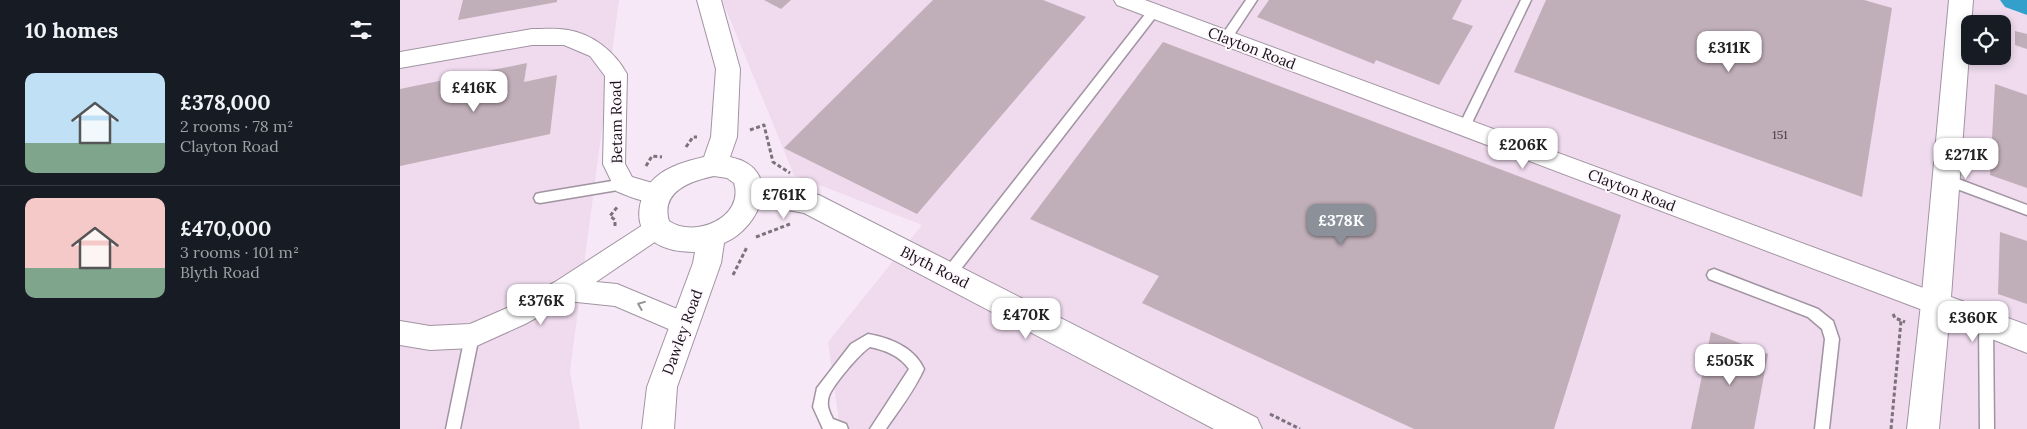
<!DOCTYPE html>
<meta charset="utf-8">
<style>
body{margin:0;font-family:Lora,serif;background:#20242c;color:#f1f3f6;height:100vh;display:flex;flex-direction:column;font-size:19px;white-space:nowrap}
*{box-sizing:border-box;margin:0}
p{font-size:16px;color:#9ea1a6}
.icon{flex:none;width:28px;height:28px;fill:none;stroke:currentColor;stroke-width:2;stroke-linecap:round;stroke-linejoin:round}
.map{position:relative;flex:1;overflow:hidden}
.sheet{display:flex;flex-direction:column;background:#171b24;width:400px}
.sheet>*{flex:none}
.buttons{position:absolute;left:1561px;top:15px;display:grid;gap:10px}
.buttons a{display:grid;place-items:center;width:50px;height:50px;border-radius:10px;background:#171b24;box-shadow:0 2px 8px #0003;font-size:25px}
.price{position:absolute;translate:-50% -42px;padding:0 11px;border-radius:10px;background:#fff;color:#222;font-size:16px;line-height:32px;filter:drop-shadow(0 1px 2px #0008)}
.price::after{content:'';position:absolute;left:50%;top:30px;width:15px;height:11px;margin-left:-8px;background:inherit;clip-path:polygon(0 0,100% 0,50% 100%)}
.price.selected{background:#8c9099;color:#fff}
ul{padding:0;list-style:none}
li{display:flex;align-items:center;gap:15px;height:125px;padding:0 25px}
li+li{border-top:1px solid #363941}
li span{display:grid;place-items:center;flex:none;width:140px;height:100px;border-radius:10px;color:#555}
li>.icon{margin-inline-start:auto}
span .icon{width:60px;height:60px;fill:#fffc;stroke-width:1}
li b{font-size:21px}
h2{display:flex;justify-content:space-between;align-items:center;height:60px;padding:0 25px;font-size:21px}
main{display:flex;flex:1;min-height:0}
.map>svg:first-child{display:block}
.built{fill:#efdaee;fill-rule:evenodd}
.water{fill:#33a0cc}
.building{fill:#c0aeb8}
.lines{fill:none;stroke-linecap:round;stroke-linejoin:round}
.lane-casing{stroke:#a194a1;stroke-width:3}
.street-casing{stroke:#a194a1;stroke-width:2}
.secondary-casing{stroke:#a194a1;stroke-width:2}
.primary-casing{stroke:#a194a1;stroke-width:2}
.path{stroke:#7c727b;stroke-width:3;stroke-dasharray:4 2.5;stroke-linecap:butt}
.lane{fill:#fff;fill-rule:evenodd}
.street{fill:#fff;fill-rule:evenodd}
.secondary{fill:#fff;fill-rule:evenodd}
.primary{fill:#fff;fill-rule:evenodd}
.oneway{stroke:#979496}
.labels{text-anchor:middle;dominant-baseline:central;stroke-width:4;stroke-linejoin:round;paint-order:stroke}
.number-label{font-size:12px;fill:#41393e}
.street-label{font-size:15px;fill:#171216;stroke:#fff9ff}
</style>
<main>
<section class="sheet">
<h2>10 homes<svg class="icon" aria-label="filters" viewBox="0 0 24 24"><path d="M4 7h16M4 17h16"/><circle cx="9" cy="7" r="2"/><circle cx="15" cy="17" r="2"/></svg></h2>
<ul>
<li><span style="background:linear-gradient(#bfe0f5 70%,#7fa58c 0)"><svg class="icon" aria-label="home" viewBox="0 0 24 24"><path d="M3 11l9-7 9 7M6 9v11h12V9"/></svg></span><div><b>£378,000</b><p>2 rooms · 78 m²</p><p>Clayton Road</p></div></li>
<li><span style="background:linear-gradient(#f6c9c9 70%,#7fa58c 0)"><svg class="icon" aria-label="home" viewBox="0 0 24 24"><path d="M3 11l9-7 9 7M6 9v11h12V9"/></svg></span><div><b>£470,000</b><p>3 rooms · 101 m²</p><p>Blyth Road</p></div></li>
</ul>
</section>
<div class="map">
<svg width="1627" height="429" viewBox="0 0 1627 429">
<rect width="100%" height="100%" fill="#f7e8f7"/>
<g class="built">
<polygon points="0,0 219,0 170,371 180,429 0,429"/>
<path d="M322,0H1600L1605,7L1627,15V429H440L428,342L522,225L394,175ZM1570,24H1602V56H1570Z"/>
</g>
<polygon class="water" points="1600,0 1627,0 1627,15 1605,7"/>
<g class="building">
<polygon points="63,0 157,0 157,2 58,20"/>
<polygon points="364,0 391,0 381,9"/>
<polygon points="533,0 643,0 686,17 517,214 384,148"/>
<polygon points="869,0 1062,0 1052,19 1073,26 1039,85 976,60 974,64 857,17"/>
<polygon points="1146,0 1464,0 1492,8 1462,197 1114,72"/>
<polygon points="1615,31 1627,34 1627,49 1615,45"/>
<polygon points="763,42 1221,215 1154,429 1014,429 742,303 759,276 630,219"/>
<polygon points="127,63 124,82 157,75 150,134 0,166 0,89"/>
<polygon points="1595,84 1627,95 1627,188 1590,175"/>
<polygon points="1600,232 1627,241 1627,304 1598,294"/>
<polygon points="1311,332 1368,354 1354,429 1291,429"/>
</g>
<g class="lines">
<g class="lane-casing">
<g id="lane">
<polygon points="846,0 857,0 830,41 822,41 821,38 822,35"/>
<polygon points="1121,0 1131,0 1068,131 1060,131 1058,128"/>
<polygon points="754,7 759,11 758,14 554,278 549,280 544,278 542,274 544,270 750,8"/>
<polygon points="1545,174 1627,205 1627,215 1541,183 1539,179 1541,175"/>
<polygon points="224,179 228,180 230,184 228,188 224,189 140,203 136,202 134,198 136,194 140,193"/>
<polygon points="1314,269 1418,309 1433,321 1439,339 1429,429 1415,429 1425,339 1422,329 1408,317 1309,279 1307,275 1309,271"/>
<polygon points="1586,318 1591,320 1593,324 1594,429 1580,429 1579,324 1581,320"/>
<polygon points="72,330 77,332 79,336 60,429 46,429 65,336 67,332"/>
<path d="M468,334C490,338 514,347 524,369C514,391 499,410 486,429H470L509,369C500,356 485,350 470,347C460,353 433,385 429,396C426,405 429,411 433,419L446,424L448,429H423L413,407L417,388L451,344Z"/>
</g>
</g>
<g class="street-casing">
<g id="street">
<polygon points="714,0 745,0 1545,296 1549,304 1545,312 1536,315 717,5"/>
<path d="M132,29C143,29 157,28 168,30C193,34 215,52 227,74L225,164L232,177L266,187L270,194L266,201C251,206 230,197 216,191L203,164L205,76L190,56L164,45H132L0,68V52Z"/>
<polygon points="257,218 265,221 269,228 265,235 196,282 217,284 294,316 298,324 294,332 285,336 215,306 167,301 125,324 72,348 30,350 0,345 0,321 30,326 70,324 107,308 155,282 249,221"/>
</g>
</g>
<g class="secondary-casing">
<g id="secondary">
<polygon points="1549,0 1573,0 1551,297 1627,325 1627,353 1549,322 1539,429 1507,429 1521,304"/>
<polygon points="350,185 372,185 419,195 857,418 862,429 814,429 404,213 372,207 350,207 340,204 336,196 340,188"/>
</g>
</g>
<g class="primary-casing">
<path id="primary" d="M297,0H321L340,69L337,137L330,157C384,168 362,227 324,243L321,263L277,387L274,429H242L247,387L293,263L295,252C278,252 260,249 248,237C232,221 240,191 255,178C268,166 287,161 304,157L311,137L316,69ZM314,176L327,178L334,183C345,217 295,239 269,221C260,191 291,181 314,176Z"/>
</g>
<g class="path">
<polyline points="350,130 364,125 373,162 390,173"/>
<polyline points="286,147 293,137 297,137"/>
<polyline points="246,166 252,156 262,157"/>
<polyline points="215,226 215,220 210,216 218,206"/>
<polyline points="356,237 390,224"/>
<polyline points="333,275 347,247"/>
<polyline points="1493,314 1495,318 1505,322"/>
<polyline points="870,414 900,429"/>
<polyline points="1491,429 1501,321"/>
</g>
<use href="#lane" class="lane"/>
<use href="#street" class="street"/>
<use href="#secondary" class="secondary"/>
<use href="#primary" class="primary"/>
</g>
<defs><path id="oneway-chevron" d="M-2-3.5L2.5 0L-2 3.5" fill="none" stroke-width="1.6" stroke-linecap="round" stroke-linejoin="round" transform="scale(1.25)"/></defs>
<use class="oneway" href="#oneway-chevron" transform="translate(241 305) rotate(-158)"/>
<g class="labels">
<g class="number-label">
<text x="1380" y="134">151</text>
</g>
<g class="street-label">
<text transform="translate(852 48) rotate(21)">Clayton Road</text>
<text transform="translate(216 122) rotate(-91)">Betam Road</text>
<text transform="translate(1232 190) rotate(21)">Clayton Road</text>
<text transform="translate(535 267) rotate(27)">Blyth Road</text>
<text transform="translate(282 332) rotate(-70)">Dawley Road</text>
</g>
</g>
</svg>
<div class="buttons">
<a><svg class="icon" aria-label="locate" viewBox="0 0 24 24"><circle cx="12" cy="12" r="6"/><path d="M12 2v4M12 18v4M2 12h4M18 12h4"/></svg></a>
</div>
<b class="price" style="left:1329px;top:73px">£311K</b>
<b class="price" style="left:74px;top:113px">£416K</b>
<b class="price" style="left:1123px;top:170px">£206K</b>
<b class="price" style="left:1566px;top:180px">£271K</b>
<b class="price" style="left:384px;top:220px">£761K</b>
<b class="price selected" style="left:941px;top:246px">£378K</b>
<b class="price" style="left:141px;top:326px">£376K</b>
<b class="price" style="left:626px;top:340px">£470K</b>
<b class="price" style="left:1573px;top:343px">£360K</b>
<b class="price" style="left:1330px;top:386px">£505K</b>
</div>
</main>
